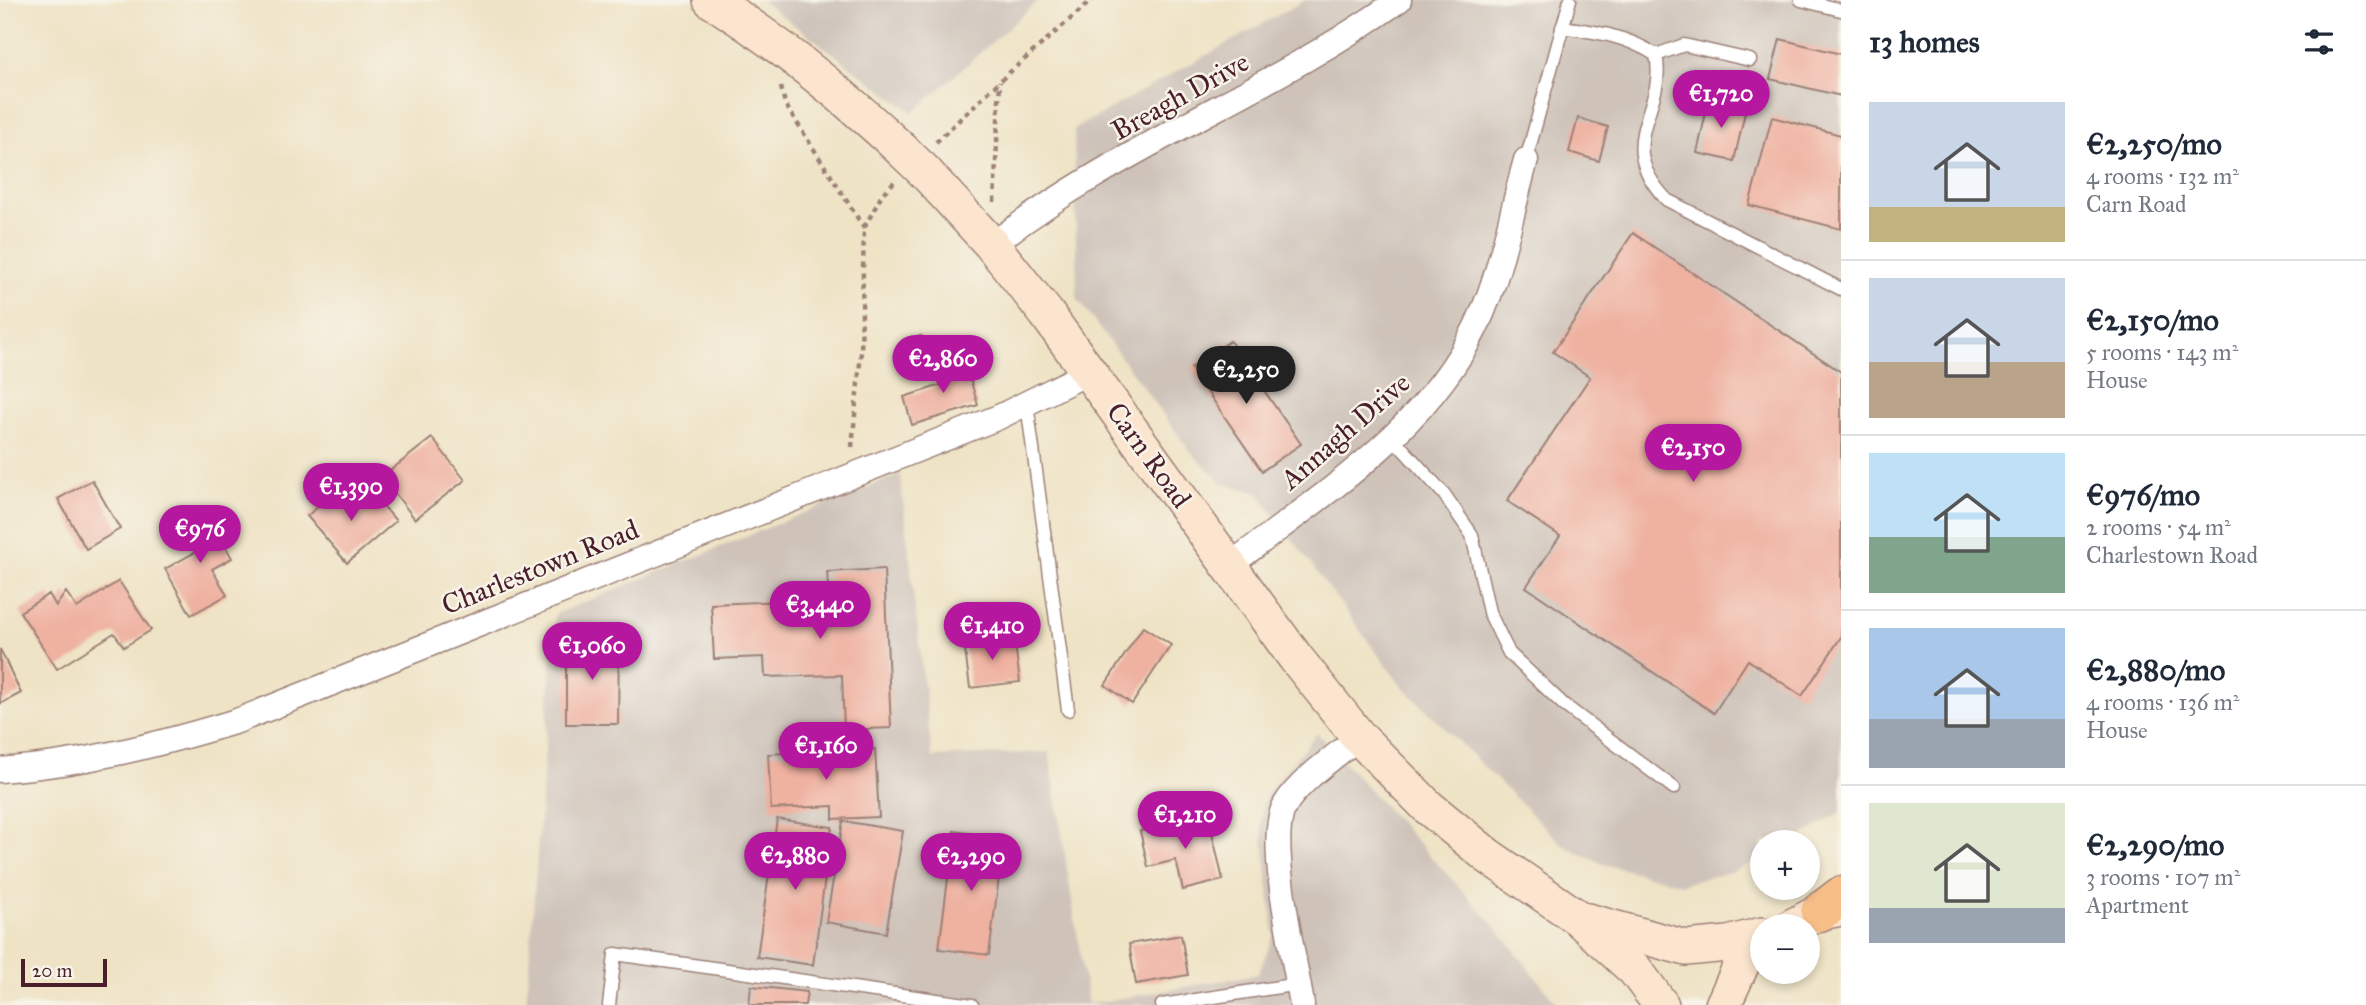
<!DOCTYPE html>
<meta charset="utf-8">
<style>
body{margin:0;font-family:"IM FELL Great Primer",serif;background:#f2f2f3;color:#1f2937;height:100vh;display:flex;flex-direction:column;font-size:26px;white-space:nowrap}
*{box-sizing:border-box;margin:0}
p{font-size:23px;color:#747a83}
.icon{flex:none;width:38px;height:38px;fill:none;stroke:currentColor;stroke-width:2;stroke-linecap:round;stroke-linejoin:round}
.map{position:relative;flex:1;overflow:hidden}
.details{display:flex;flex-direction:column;background:#fff;width:525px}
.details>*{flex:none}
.fabs{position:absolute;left:1750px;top:830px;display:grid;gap:14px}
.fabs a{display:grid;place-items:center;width:70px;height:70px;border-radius:50%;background:#fff;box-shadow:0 4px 10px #0003;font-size:35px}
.scale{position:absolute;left:21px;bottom:18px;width:86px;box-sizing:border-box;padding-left:7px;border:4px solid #4a1f2b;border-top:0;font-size:19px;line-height:24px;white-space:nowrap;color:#4a1f2b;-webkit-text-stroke:5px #f7f3e8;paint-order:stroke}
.price{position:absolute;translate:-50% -60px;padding:0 16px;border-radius:24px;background:#b5179e;color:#fff;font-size:23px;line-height:46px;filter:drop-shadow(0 2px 4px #0008)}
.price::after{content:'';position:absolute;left:50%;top:42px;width:21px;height:16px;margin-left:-10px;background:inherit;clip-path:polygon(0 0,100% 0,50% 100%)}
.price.on{background:#222;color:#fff}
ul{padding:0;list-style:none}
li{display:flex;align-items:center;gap:21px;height:175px;padding:0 28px}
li+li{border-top:2px solid #e0e1e3}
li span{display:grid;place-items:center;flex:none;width:196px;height:140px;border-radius:0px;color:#555}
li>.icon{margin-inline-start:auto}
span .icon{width:84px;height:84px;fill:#fffc;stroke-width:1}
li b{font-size:30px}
h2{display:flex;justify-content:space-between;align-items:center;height:84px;padding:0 28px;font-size:30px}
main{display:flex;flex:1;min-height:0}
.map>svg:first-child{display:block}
.industrial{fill:#cec2b9}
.building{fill:#efb1a0}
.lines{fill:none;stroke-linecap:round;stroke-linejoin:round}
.service-casing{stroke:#9c8178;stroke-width:15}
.minor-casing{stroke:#9c8178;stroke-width:27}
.secondary-casing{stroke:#9c8178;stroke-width:38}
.trunk-casing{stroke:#9c8178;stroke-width:41}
.path{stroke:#9c8178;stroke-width:4.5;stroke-dasharray:5 5;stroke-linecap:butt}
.service{stroke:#fff;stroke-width:12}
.minor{stroke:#fff;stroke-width:24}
.secondary{stroke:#fce5cf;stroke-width:35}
.trunk{stroke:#f7be88;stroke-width:38}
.secondary-bridge-casing{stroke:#9c8178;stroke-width:38;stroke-linecap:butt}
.secondary-bridge{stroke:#fce5cf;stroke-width:35}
.labels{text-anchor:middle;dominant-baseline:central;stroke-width:5;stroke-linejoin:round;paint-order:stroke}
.street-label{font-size:28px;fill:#4a1f2b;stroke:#f7f3e8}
</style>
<main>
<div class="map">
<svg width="1841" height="1005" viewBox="0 0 1841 1005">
<rect width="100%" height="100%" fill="#f7f3e8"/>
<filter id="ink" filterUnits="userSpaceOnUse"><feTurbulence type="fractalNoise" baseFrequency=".0143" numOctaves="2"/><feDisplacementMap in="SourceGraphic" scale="14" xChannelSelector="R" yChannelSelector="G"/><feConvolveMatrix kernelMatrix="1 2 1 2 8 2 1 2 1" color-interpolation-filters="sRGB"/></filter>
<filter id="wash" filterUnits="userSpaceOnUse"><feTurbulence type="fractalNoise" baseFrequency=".00686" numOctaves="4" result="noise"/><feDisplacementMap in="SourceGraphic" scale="28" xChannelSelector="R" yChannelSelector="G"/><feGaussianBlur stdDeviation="1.57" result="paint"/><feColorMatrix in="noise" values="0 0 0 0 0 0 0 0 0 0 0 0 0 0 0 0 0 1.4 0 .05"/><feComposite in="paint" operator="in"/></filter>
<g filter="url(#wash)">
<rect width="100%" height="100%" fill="#efe3c5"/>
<g class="industrial">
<polygon points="761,0 1039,0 913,113"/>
<polygon points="1305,0 1841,0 1841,812 1792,842 1762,842 1762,859 1731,872 1681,884 1603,864 1564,846 1400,684 1258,493 1222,483 1190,451 1077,298 1074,129"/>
<polygon points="900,474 932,757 1049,752 1088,1004 1258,974 1274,935 1261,820 1266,795 1317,733 1494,925 1558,1005 526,1005 555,614"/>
</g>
<g id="blocks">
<g class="building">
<polygon points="1780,39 1841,54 1841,96 1770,79"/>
<polygon points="1709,99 1746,108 1734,161 1697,153"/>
<polygon points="1772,117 1841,135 1841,229 1749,205"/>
<polygon points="1578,118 1608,127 1599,161 1569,152"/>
<polygon points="1633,233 1841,372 1841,637 1802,696 1748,660 1714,713 1526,587 1560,536 1507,501 1590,377 1553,352"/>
<polygon points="921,336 927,371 909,374 903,340"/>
<polygon points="1230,341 1301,444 1262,471 1191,368"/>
<polygon points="964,359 978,405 912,425 904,397 944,384 938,366"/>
<polygon points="432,438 465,480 415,519 382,477"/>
<polygon points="92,480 120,529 86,549 58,499"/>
<polygon points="369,489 396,521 347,563 307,516 336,491 349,506"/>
<polygon points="205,509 232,558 212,569 227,595 191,615 165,569 199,550 183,521"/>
<polygon points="884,569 891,728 844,730 842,675 765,677 764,657 714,659 711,604 829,599 827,572"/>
<polygon points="119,581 151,630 124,647 114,633 57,669 20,612 49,594 56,606 66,592 77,608"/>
<polygon points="1143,627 1171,645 1132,704 1105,685"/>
<polygon points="1014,636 1020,682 970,688 964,642"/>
<polygon points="566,641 619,641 618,724 566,724"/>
<polygon points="0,649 21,693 0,704"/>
<polygon points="875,749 879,817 833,819 833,806 771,809 768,754"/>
<polygon points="1208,815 1223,880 1183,890 1176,860 1148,867 1140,831"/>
<polygon points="777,819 832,827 813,965 757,957"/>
<polygon points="843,821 903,831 886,933 826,922"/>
<polygon points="954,831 1004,838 989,955 939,949"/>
<polygon points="1181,935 1188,975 1136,984 1129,944"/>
<polygon points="751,986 807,992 805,1005 749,1005"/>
</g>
</g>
</g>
<g filter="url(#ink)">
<use href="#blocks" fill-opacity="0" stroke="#9c8178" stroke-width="2"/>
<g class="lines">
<g class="service-casing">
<g id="service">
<polyline points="1801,0 1841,10"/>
<path d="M1562,27C1597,32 1627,36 1656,55C1668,110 1610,141 1667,200L1841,289"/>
<polyline points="1656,55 1684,45 1750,60"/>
<polyline points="1526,160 1570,0"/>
<polyline points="1027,404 1068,710"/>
<polyline points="1392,437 1444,494 1472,535 1489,612 1509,653 1564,705 1674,788"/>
<polyline points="609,1005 615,954 972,1005"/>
<polyline points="1162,1005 1299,984"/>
</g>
</g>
<g class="minor-casing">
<g id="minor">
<path d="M992,245C1117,147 1270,92 1399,0"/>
<path d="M1229,566C1314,500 1414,439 1468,342C1499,288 1509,220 1526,160"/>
<path d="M0,770C83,764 158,745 237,721L999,417L1089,372"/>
<path d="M1302,1005C1296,963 1265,839 1285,805C1299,781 1337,755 1359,737"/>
</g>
</g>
<g class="secondary-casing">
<g id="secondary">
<path d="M711,0C781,44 843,95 903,151"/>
<polyline points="925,172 992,245 1046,313 1295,657 1359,737 1428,807 1488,856 1578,918 1635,970 1661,1005"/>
<polyline points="1588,921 1686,948 1728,944 1762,935"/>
<polyline points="1793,926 1820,912 1841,908"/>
<polyline points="1723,1005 1744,959 1762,947"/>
</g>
</g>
<g class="trunk-casing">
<polyline id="trunk" points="1820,912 1841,896"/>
</g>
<g class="path">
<polyline points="781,87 785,104 864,228"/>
<polyline points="936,142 1001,80 1092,0"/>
<polyline points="994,202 1000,81"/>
<polyline points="852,447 861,352 864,228 883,193 894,182"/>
</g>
<use href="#service" class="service"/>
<use href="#minor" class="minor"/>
<use href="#secondary" class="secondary"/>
<use href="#trunk" class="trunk"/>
<g class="secondary-bridge-casing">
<polyline id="secondary-bridge" points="903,151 925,172"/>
</g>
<use href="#secondary-bridge" class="secondary-bridge"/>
</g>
</g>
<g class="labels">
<g class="street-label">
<text transform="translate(1180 96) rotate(-29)">Breagh Drive</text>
<text transform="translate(1345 431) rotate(-41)">Annagh Drive</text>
<text transform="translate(1149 455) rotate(54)">Carn Road</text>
<text transform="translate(540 567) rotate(-22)">Charlestown Road</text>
</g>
</g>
</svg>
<div class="fabs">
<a>+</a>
<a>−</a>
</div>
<div class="scale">20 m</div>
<b class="price" style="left:1721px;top:130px">€1,720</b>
<b class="price" style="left:943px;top:395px">€2,860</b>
<b class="price on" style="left:1246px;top:406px">€2,250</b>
<b class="price" style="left:1693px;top:484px">€2,150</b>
<b class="price" style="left:351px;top:523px">€1,390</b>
<b class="price" style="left:200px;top:565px">€976</b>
<b class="price" style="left:820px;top:641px">€3,440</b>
<b class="price" style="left:992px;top:662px">€1,410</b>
<b class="price" style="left:592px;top:682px">€1,060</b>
<b class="price" style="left:826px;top:782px">€1,160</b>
<b class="price" style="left:1185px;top:851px">€1,210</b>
<b class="price" style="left:795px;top:892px">€2,880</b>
<b class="price" style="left:971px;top:893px">€2,290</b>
</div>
<section class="details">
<h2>13 homes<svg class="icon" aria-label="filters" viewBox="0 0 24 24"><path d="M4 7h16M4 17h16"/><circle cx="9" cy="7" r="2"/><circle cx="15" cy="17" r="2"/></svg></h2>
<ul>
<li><span style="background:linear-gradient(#c9d6e8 75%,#c2b280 0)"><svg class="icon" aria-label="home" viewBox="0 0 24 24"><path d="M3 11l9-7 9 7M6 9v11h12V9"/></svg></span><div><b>€2,250/mo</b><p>4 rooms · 132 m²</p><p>Carn Road</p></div></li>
<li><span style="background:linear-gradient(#c9d6e8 60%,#b9a48a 0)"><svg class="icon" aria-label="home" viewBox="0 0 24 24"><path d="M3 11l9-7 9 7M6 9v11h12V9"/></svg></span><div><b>€2,150/mo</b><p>5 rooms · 143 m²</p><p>House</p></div></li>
<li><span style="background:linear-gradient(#bfe0f5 60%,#7fa58c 0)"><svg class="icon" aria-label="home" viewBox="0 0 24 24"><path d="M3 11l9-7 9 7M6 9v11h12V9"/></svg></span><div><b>€976/mo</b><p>2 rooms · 54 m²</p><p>Charlestown Road</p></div></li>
<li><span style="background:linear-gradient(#a9c7e8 65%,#9aa5b1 0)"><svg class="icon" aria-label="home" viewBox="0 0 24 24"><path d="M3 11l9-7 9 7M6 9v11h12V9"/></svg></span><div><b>€2,880/mo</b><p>4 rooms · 136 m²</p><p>House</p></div></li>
<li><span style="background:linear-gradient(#dfe7d0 75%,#9aa5b1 0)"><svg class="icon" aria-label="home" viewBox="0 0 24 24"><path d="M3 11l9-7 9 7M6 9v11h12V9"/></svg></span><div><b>€2,290/mo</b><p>3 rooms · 107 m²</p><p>Apartment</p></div></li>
</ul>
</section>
</main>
